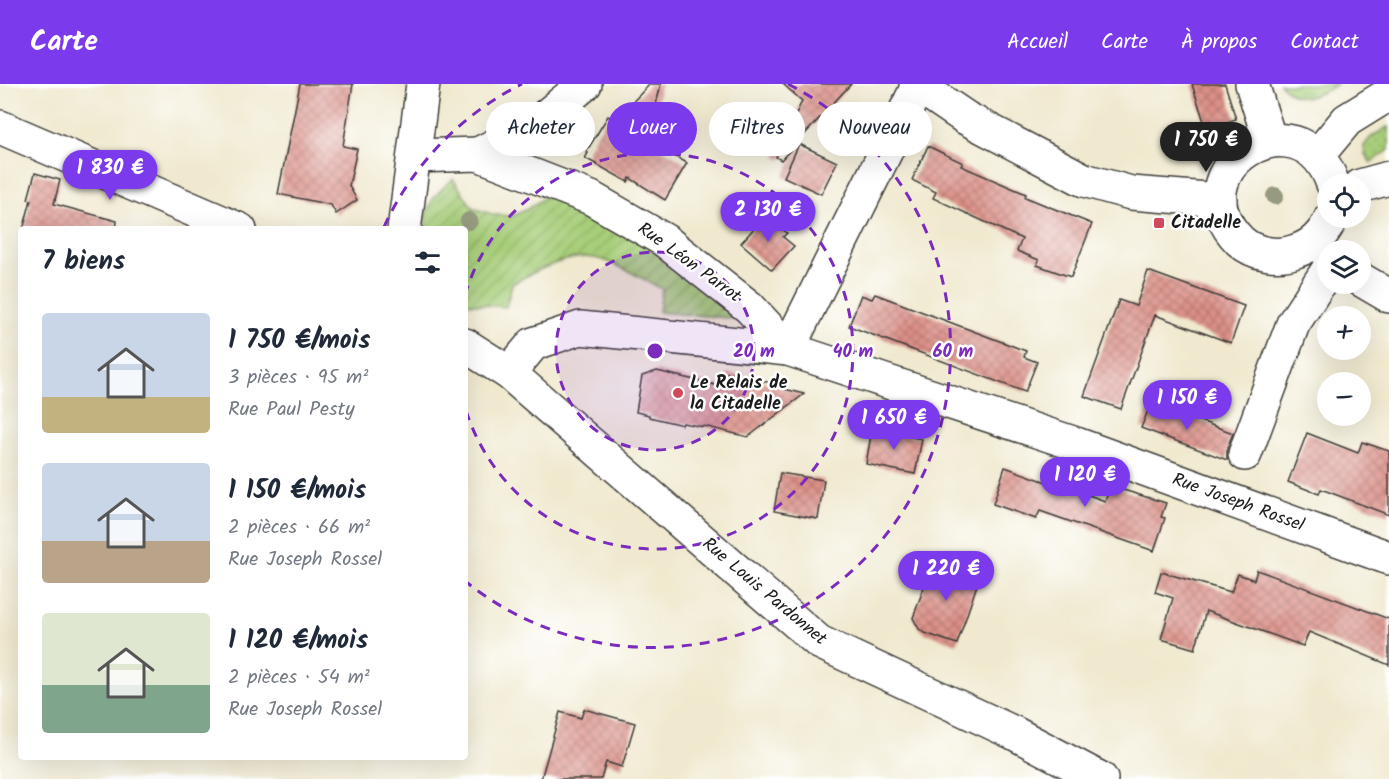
<!DOCTYPE html>
<html lang="fr">
<meta charset="utf-8">
<style>
body{margin:0;font-family:Kalam,sans-serif;background:#f2f2f3;color:#1f2937;height:100vh;display:flex;flex-direction:column;font-size:22px;white-space:nowrap}
*{box-sizing:border-box;margin:0}
p{font-size:20px;color:#747a83}
.icon{flex:none;width:33px;height:33px;fill:none;stroke:currentColor;stroke-width:2;stroke-linecap:round;stroke-linejoin:round}
.map{position:relative;flex:1;overflow:hidden}
.sheet{position:absolute;left:18px;top:142px;width:450px;height:534px;display:flex;flex-direction:column;background:#fff;border-radius:6px;box-shadow:0 6px 24px #0002}
.sheet>*{flex:none}
.hud{position:absolute;left:486px;top:18px;width:570px;height:54px;display:flex;gap:12px}
.tools{position:absolute;left:1317px;top:90px;display:grid;gap:12px}
.tools a{display:grid;place-items:center;width:54px;height:54px;border-radius:50%;background:#fff;box-shadow:0 6px 24px #0002;font-size:30px}
.price{position:absolute;translate:-50% -51px;padding:0 14px;border-radius:21px;background:#7c3aed;color:#fff;font-size:20px;line-height:39px;filter:drop-shadow(0 2px 3px #0008)}
.price::after{content:'';position:absolute;left:50%;top:36px;width:18px;height:14px;margin-left:-9px;background:inherit;clip-path:polygon(0 0,100% 0,50% 100%)}
.price.on{background:#222;color:#fff}
ul{padding:0;list-style:none}
li{display:flex;align-items:center;gap:18px;height:150px;padding:0 24px}
li span{display:grid;place-items:center;flex:none;width:168px;height:120px;border-radius:6px;color:#555}
li>.icon{margin-inline-start:auto}
span .icon{width:72px;height:72px;fill:#fffc;stroke-width:1}
li b{font-size:26px}
h2{display:flex;justify-content:space-between;align-items:center;height:72px;padding:0 24px;font-size:26px}
.chip{padding:0 21px;border-radius:27px;background:#fff;box-shadow:0 6px 24px #0002;font-size:21px;line-height:54px}
.chip.on{background:#7c3aed;color:#fff}
header{display:flex;align-items:center;gap:36px;box-sizing:border-box;height:84px;padding:0 30px;background:#7c3aed;color:#fff}
header strong{font-size:28px}
nav{display:flex;gap:33px;margin-inline-start:auto;font-size:21px}
.map>svg:first-child{display:block}
.grass{fill:url(#grass-dots);stroke:#62754a;stroke-width:1.5}
.park{fill:url(#park-tufts);stroke:#62754a;stroke-width:1.5}
.garden{fill:url(#garden-furrows);stroke:#62754a;stroke-width:1.5}
.building{fill:url(#building-cross-hatch)}
.lines{fill:none;stroke-linecap:round;stroke-linejoin:round}
.minor-casing{stroke:#3c3b37;stroke-width:36}
.minor{stroke:#fff;stroke-width:33}
.tree{fill:#969a7f}
.ring{fill:none;stroke:#7b2cbf;stroke-width:3;stroke-dasharray:10 8}
.poi-dot{fill:#d1495b;stroke:#fff;stroke-width:2}
.labels{text-anchor:middle;dominant-baseline:central;stroke-width:5;stroke-linejoin:round;paint-order:stroke}
.poi-label{font-size:18px;font-weight:bold;fill:#1c1c1c;stroke:#fff;text-anchor:start}
.street-label{font-size:18px;fill:#1c1c1c;stroke:#fff}
.centre{fill:#7b2cbf;stroke:#fff;stroke-width:3}
.ring-label{font-size:18px;text-anchor:middle;font-weight:bold;fill:#7b2cbf;stroke:#fff;stroke-width:5;stroke-linejoin:round;paint-order:stroke}
</style>
<header>
<strong>Carte</strong>
<nav><a>Accueil</a><a>Carte</a><a>À propos</a><a>Contact</a></nav>
</header>
<div class="map">
<svg width="1389" height="695" viewBox="0 0 1389 695">
<defs>
<pattern id="grass-dots" width="8" height="8" patternUnits="userSpaceOnUse" patternTransform="scale(1.5)"><rect width="8" height="8" fill="#a7ce79"/><path d="M2 2h.1M6 6h.1" fill="none" stroke="#8fb068" stroke-width="1.8" stroke-linecap="round"/></pattern>
<pattern id="park-tufts" width="24" height="20" patternUnits="userSpaceOnUse" patternTransform="scale(1.5)"><rect width="24" height="20" fill="#a7ce79"/><path d="M3 7l-1-3M5 7V3M7 7l1-3M15 17l-1-3M17 17v-4M19 17l1-3" fill="none" stroke="#8fb068"/></pattern>
<pattern id="garden-furrows" width="10" height="10" patternUnits="userSpaceOnUse" patternTransform="scale(1.5)"><rect width="10" height="10" fill="#a7ce79"/><path d="M-1 1l2-2M0 10L10 0M9 11l2-2" fill="none" stroke="#8fb068"/></pattern>
<pattern id="building-cross-hatch" width="8" height="8" patternUnits="userSpaceOnUse" patternTransform="scale(1.5)"><rect width="8" height="8" fill="#dc9087"/><path d="M0 0l8 8M0 8l8-8" fill="none" stroke="#b2756e"/></pattern>
</defs>
<rect width="100%" height="100%" fill="#fff"/>
<filter id="ink" filterUnits="userSpaceOnUse"><feTurbulence type="fractalNoise" baseFrequency=".0167" numOctaves="2"/><feDisplacementMap in="SourceGraphic" scale="12" xChannelSelector="R" yChannelSelector="G"/><feConvolveMatrix kernelMatrix="1 2 1 2 8 2 1 2 1" color-interpolation-filters="sRGB"/></filter>
<filter id="wash" filterUnits="userSpaceOnUse"><feTurbulence type="fractalNoise" baseFrequency=".008" numOctaves="4" result="noise"/><feDisplacementMap in="SourceGraphic" scale="24" xChannelSelector="R" yChannelSelector="G"/><feGaussianBlur stdDeviation="1.35" result="paint"/><feColorMatrix in="noise" values="0 0 0 0 0 0 0 0 0 0 0 0 0 0 0 0 0 1.4 0 .05"/><feComposite in="paint" operator="in"/></filter>
<g filter="url(#wash)">
<rect width="100%" height="100%" fill="#f0e9cf"/>
<polygon class="grass" points="1389,42 1389,66 1371,79 1365,70 1364,62 1371,53"/>
<path class="park" d="M1280,0H1338C1315,12 1301,23 1280,0Z"/>
<path class="garden" d="M453,95L473,124L495,131L512,132L528,125L551,108L634,147L741,235L659,228L662,205C643,195 624,183 603,176C574,166 537,186 512,200L506,223L465,219V146H425C424,121 435,110 453,95Z"/>
<g id="blocks">
<g class="building">
<polygon points="300,0 353,0 343,62 357,65 349,102 357,116 336,130 331,121 278,110"/>
<polygon points="650,0 661,0 653,33 662,40 648,57 687,79 665,116 630,94 628,98 585,74 588,69 586,68 608,32 615,36"/>
<polygon points="783,0 851,0 781,76 776,73 802,17"/>
<polygon points="1192,0 1225,0 1236,35 1206,44"/>
<polygon points="799,60 837,78 821,110 784,93"/>
<polygon points="928,62 963,79 961,82 1026,110 1025,113 1092,140 1071,193 1037,181 1039,176 1017,167 1022,155 933,114 936,108 912,96"/>
<polygon points="35,89 60,96 54,120 117,137 116,146 23,146 31,116 28,115"/>
<polygon points="766,131 787,149 783,153 794,162 772,186 741,159"/>
<polygon points="1148,187 1244,222 1231,259 1155,231 1121,325 1084,312 1119,216 1136,222"/>
<polygon points="875,210 1026,267 1024,273 1037,278 1025,308 849,242 861,211 872,215"/>
<polygon points="657,287 724,303 727,289 785,302 784,305 804,310 748,353 704,342 703,343 683,339 682,341 649,333 649,331 636,328 642,292"/>
<polygon points="1151,319 1233,349 1227,364 1227,376 1141,344"/>
<polygon points="872,345 922,355 915,390 866,380"/>
<polygon points="1307,349 1358,369 1362,358 1389,367 1389,431 1321,405 1319,410 1288,398"/>
<polygon points="1005,383 1060,403 1061,401 1105,417 1110,402 1166,419 1161,433 1165,434 1154,467 1040,427 1036,435 993,420"/>
<polygon points="780,389 824,396 818,435 774,427"/>
<polygon points="947,480 980,492 957,560 925,549 919,545 913,534 929,489"/>
<polygon points="1257,486 1389,535 1389,581 1309,548 1303,562 1206,527 1195,565 1161,555 1173,514 1155,508 1161,488 1231,508 1238,490 1254,496"/>
<polygon points="584,625 635,639 622,683 606,678 601,695 541,695 560,628 581,634"/>
</g>
</g>
</g>
<g filter="url(#ink)">
<use href="#blocks" fill-opacity="0" stroke="#3c3b37" stroke-width="1.5"/>
<g class="lines">
<g class="minor-casing">
<g id="minor">
<polyline points="916,0 966,34 1084,96 1131,109 1220,116"/>
<polyline points="1252,0 1270,57"/>
<polyline points="0,43 240,146"/>
<polyline points="478,70 534,42 585,0"/>
<polyline points="415,72 478,70 591,114 664,156 749,223 788,265"/>
<polyline points="1317,72 1347,36 1389,10"/>
<polyline points="1360,102 1389,94"/>
<path d="M1331,134C1324,150 1312,162 1296,167C1278,174 1254,170 1240,157C1170,87 1300,4 1333,100"/>
<polyline points="404,146 423,0"/>
<polyline points="1360,195 1389,212"/>
<polyline points="465,261 509,289 819,558 1014,649 1101,695"/>
<polyline points="788,265 918,2"/>
<polyline points="509,289 533,260 580,244 788,265 1076,360 1389,474"/>
<polyline points="1245,370 1293,240 1328,186"/>
</g>
</g>
<use href="#minor" class="minor"/>
</g>
<g class="tree">
<circle cx="1275" cy="112" r="9"/>
<circle cx="469" cy="137" r="9"/>
</g>
</g>
<circle cx="655" cy="267" r="99" fill="#7b2cbf" fill-opacity=".12"/>
<g class="ring">
<circle cx="655" cy="267" r="99"/>
<path d="M465 211A198 198 0 1 1 465 323"/>
<path d="M384 143A298 298 0 0 1 522 0M788 0A298 298 0 1 1 465 497"/>
</g>
<g class="poi-dot">
<rect x="1153" y="133" width="12" height="12" rx="3"/>
<circle cx="678" cy="309" r="6"/>
</g>
<g class="labels">
<g class="poi-label">
<text x="1171" y="139">Citadelle</text>
<text x="690" y="299">Le Relais de<tspan x="690" dy="21">la Citadelle</tspan></text>
</g>
<g class="street-label">
<text transform="translate(689 179) rotate(36)">Rue Léon Parrot</text>
<text transform="translate(1238 419) rotate(20)">Rue Joseph Rossel</text>
<text transform="translate(764 508) rotate(40)">Rue Louis Pardonnet</text>
</g>
</g>
<circle cx="655" cy="267" r="9" class="centre"/>
<g class="ring-label">
<text x="754" y="273">20 m</text>
<text x="853" y="273">40 m</text>
<text x="953" y="273">60 m</text>
</g>
</svg>
<div class="tools">
<a><svg class="icon" aria-label="locate" viewBox="0 0 24 24"><circle cx="12" cy="12" r="6"/><path d="M12 2v4M12 18v4M2 12h4M18 12h4"/></svg></a>
<a><svg class="icon" aria-label="layers" viewBox="0 0 24 24"><path d="M12 4l9 5-9 5-9-5zM3 14l9 5 9-5"/></svg></a>
<a>+</a>
<a>−</a>
</div>
<b class="price on" style="left:1206px;top:89px">1 750 €</b>
<b class="price" style="left:110px;top:117px">1 830 €</b>
<b class="price" style="left:768px;top:159px">2 130 €</b>
<b class="price" style="left:1187px;top:347px">1 150 €</b>
<b class="price" style="left:894px;top:367px">1 650 €</b>
<b class="price" style="left:1085px;top:424px">1 120 €</b>
<b class="price" style="left:946px;top:518px">1 220 €</b>
<div class="hud">
<a class="chip">Acheter</a>
<a class="chip on">Louer</a>
<a class="chip">Filtres</a>
<a class="chip">Nouveau</a>
</div>
<section class="sheet">
<h2>7 biens<svg class="icon" aria-label="filters" viewBox="0 0 24 24"><path d="M4 7h16M4 17h16"/><circle cx="9" cy="7" r="2"/><circle cx="15" cy="17" r="2"/></svg></h2>
<ul>
<li><span style="background:linear-gradient(#c9d6e8 70%,#c2b280 0)"><svg class="icon" aria-label="home" viewBox="0 0 24 24"><path d="M3 11l9-7 9 7M6 9v11h12V9"/></svg></span><div><b>1 750 €/mois</b><p>3 pièces · 95 m²</p><p>Rue Paul Pesty</p></div></li>
<li><span style="background:linear-gradient(#c9d6e8 65%,#b9a48a 0)"><svg class="icon" aria-label="home" viewBox="0 0 24 24"><path d="M3 11l9-7 9 7M6 9v11h12V9"/></svg></span><div><b>1 150 €/mois</b><p>2 pièces · 66 m²</p><p>Rue Joseph Rossel</p></div></li>
<li><span style="background:linear-gradient(#dfe7d0 60%,#7fa58c 0)"><svg class="icon" aria-label="home" viewBox="0 0 24 24"><path d="M3 11l9-7 9 7M6 9v11h12V9"/></svg></span><div><b>1 120 €/mois</b><p>2 pièces · 54 m²</p><p>Rue Joseph Rossel</p></div></li>
</ul>
</section>
</div>
